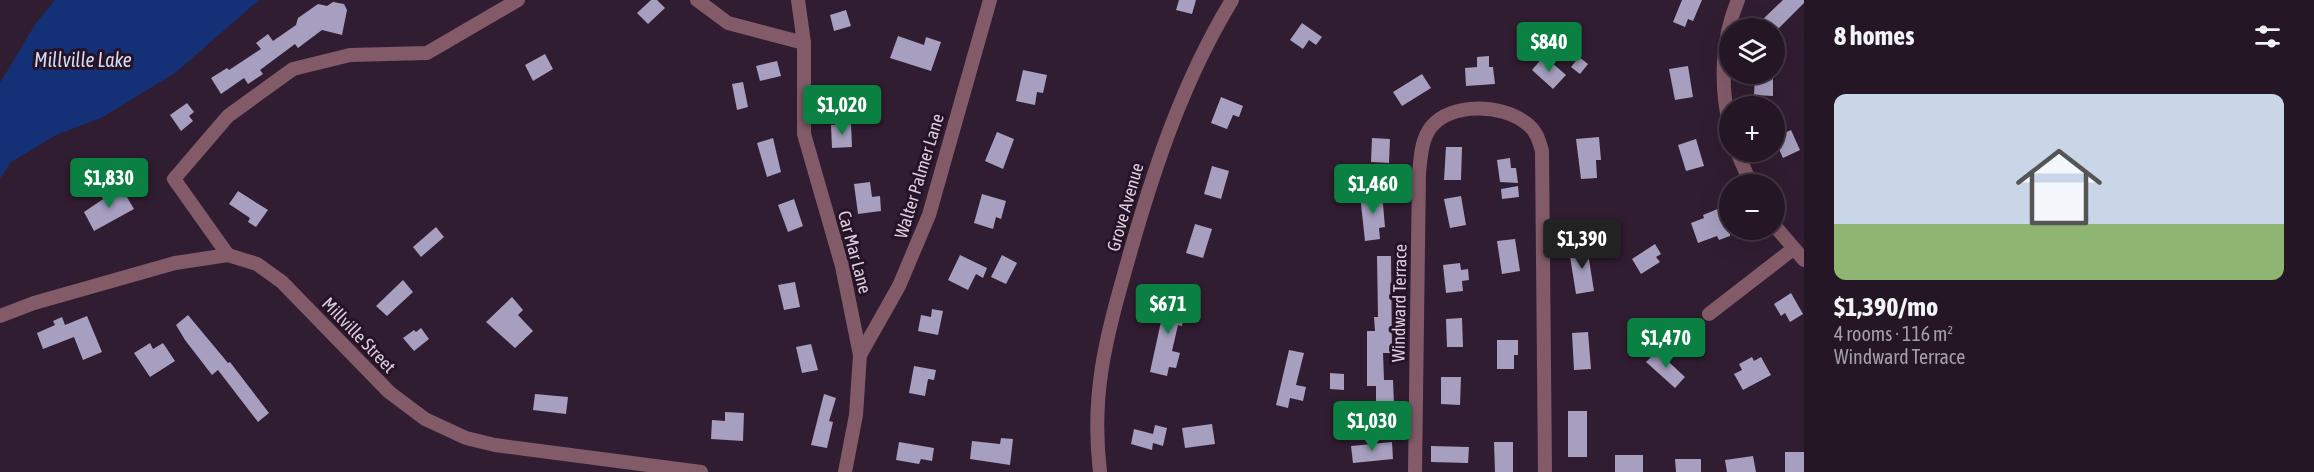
<!DOCTYPE html>
<meta charset="utf-8">
<style>
body{margin:0;font-family:"Asap Condensed",sans-serif;background:#312332;color:#f1f3f6;height:100vh;display:flex;flex-direction:column;font-size:22px;white-space:nowrap}
*{box-sizing:border-box;margin:0}
p{font-size:20px;color:#a39fa7}
.icon{flex:none;width:33px;height:33px;fill:none;stroke:currentColor;stroke-width:2;stroke-linecap:round;stroke-linejoin:round}
.map{position:relative;flex:1;overflow:hidden}
.panel{display:flex;flex-direction:column;background:#251625;width:510px}
.panel>*{flex:none}
.buttons{position:absolute;left:1719px;top:18px;display:grid;gap:12px}
.buttons a{display:grid;place-items:center;width:66px;height:66px;border-radius:50%;background:#251625;box-shadow:0 6px 24px #0002,0 0 0 2px #423542;font-size:30px}
.price{position:absolute;translate:-50% -51px;padding:0 14px;border-radius:6px;background:#0b8043;color:#fff;font-size:20px;line-height:39px;filter:drop-shadow(0 2px 3px #0008)}
.price::after{content:'';position:absolute;left:50%;top:36px;width:18px;height:14px;margin-left:-9px;background:inherit;clip-path:polygon(0 0,100% 0,50% 100%)}
.price.current{background:#222;color:#fff}
ul{padding:0;list-style:none}
li{display:grid;align-content:center;gap:12px;height:318px;padding:0 30px}
li span{display:grid;place-items:center;height:186px;border-radius:12px;color:#555}
li>.icon{margin-inline-start:auto}
span .icon{width:108px;height:108px;fill:#fffc;stroke-width:1}
li b{font-size:26px}
h2{display:flex;justify-content:space-between;align-items:center;height:72px;padding:0 30px;font-size:26px}
main{display:flex;flex:1;min-height:0}
.map>svg:first-child{display:block}
.water{fill:#143177}
.building{fill:#a69fbf}
.lines{fill:none;stroke-linecap:round;stroke-linejoin:round}
.minor{stroke:#835b68;stroke-width:14}
.labels{text-anchor:middle;dominant-baseline:central;stroke-width:6;stroke-linejoin:round;paint-order:stroke}
.street-label{font-size:18px;fill:#dccfdc;stroke:#271327}
.water-label{font-size:20px;font-style:italic;fill:#d2ddf1;stroke:#271327}
</style>
<main>
<div class="map">
<svg width="1804" height="472" viewBox="0 0 1804 472">
<rect width="100%" height="100%" fill="#311d31"/>
<polygon class="water" points="55,0 259,0 175,73 101,118 56,135 11,162 0,179 0,83 36,23"/>
<g class="building">
<polygon points="651,0 657,0 665,8 648,24 637,13"/>
<polygon points="1179,0 1196,0 1192,14 1176,10"/>
<polygon points="1682,0 1702,0 1693,21 1688,19 1685,27 1673,22"/>
<polygon points="1783,0 1804,0 1804,3 1779,28 1767,28 1760,22"/>
<polygon points="333,2 344,4 347,10 342,35 322,30 298,48 295,44 260,70 263,74 248,84 244,78 221,94 211,78 227,68 229,70 261,49 256,43 268,34 273,41 296,25 298,18 318,4 327,6"/>
<polygon points="846,10 851,26 834,31 830,15"/>
<polygon points="1302,23 1322,37 1316,45 1309,40 1303,49 1290,40"/>
<polygon points="898,36 924,45 926,37 941,42 931,71 890,58"/>
<polygon points="545,54 553,69 533,81 525,65"/>
<polygon points="1489,56 1489,67 1493,67 1495,84 1466,86 1465,68 1477,67 1477,57"/>
<polygon points="1544,56 1566,75 1553,89 1532,70"/>
<polygon points="1579,57 1588,64 1580,74 1571,67"/>
<polygon points="777,61 781,76 760,81 756,66"/>
<polygon points="1688,66 1693,97 1675,100 1669,69"/>
<polygon points="1023,70 1047,75 1043,93 1037,92 1035,105 1016,101"/>
<polygon points="1422,74 1431,88 1402,106 1393,92"/>
<polygon points="1755,74 1773,74 1773,96 1754,95"/>
<polygon points="743,82 748,107 737,110 732,84"/>
<polygon points="1221,97 1243,106 1239,117 1233,115 1227,129 1211,123"/>
<polygon points="187,103 194,112 189,116 193,121 181,131 170,115"/>
<polygon points="851,124 852,147 832,148 831,125"/>
<polygon points="1791,130 1800,150 1783,158 1774,138"/>
<polygon points="997,132 1014,139 1003,169 985,161"/>
<polygon points="1599,137 1601,160 1596,160 1597,178 1581,179 1576,139"/>
<polygon points="773,138 781,172 767,177 757,143"/>
<polygon points="1372,138 1390,139 1389,163 1371,162"/>
<polygon points="1696,139 1704,166 1686,171 1678,145"/>
<polygon points="1446,147 1462,147 1461,180 1444,180"/>
<polygon points="1510,158 1511,168 1516,168 1518,183 1500,182 1497,160"/>
<polygon points="1212,166 1229,171 1221,199 1204,194"/>
<polygon points="870,182 872,197 880,196 881,211 858,214 854,184"/>
<polygon points="1518,186 1519,197 1502,199 1501,189"/>
<polygon points="121,187 134,209 94,231 84,212"/>
<polygon points="238,191 268,210 256,227 248,222 250,218 229,204"/>
<polygon points="1382,193 1385,227 1379,228 1380,239 1365,241 1360,195"/>
<polygon points="982,194 1006,201 1001,219 996,217 993,229 974,223"/>
<polygon points="1461,196 1466,225 1450,228 1444,199"/>
<polygon points="794,199 803,226 788,232 778,205"/>
<polygon points="1725,206 1730,219 1730,236 1719,240 1717,236 1698,243 1691,223 1704,218 1703,215"/>
<polygon points="1195,224 1212,229 1203,258 1186,253"/>
<polygon points="436,227 444,237 421,257 413,247"/>
<polygon points="1515,239 1520,271 1502,274 1497,241"/>
<polygon points="1655,244 1661,254 1656,257 1660,262 1641,274 1632,259"/>
<polygon points="1587,247 1594,291 1576,294 1569,250"/>
<polygon points="960,255 987,268 983,278 976,274 968,290 948,280"/>
<polygon points="1002,255 1017,263 1006,284 991,277"/>
<polygon points="1377,256 1391,256 1392,353 1383,353 1384,380 1393,380 1394,405 1376,405 1376,386 1367,386 1367,331 1375,331 1374,317 1378,317"/>
<polygon points="1460,263 1461,270 1468,269 1469,280 1462,281 1463,291 1446,293 1443,265"/>
<polygon points="403,280 413,292 387,316 376,306"/>
<polygon points="795,282 800,307 784,310 778,285"/>
<polygon points="1791,293 1803,314 1790,322 1785,313 1781,316 1774,304"/>
<polygon points="1167,294 1187,298 1182,326 1178,325 1172,351 1180,353 1176,368 1169,367 1167,376 1150,372"/>
<polygon points="512,297 523,310 518,315 533,331 515,348 486,322"/>
<polygon points="932,309 943,311 938,335 918,331 921,315 931,317"/>
<polygon points="188,315 228,363 230,362 269,413 258,422 218,370 212,375 185,340 176,325"/>
<polygon points="87,316 102,352 83,360 74,337 43,349 37,333 55,325 53,321 62,317 65,325"/>
<polygon points="1462,318 1463,347 1447,347 1446,319"/>
<polygon points="421,328 429,339 414,351 403,338 414,330 416,332"/>
<polygon points="1588,332 1591,369 1574,370 1572,333"/>
<polygon points="1497,340 1518,340 1518,355 1514,355 1514,369 1497,369"/>
<polygon points="150,343 153,349 163,343 175,361 150,377 134,353"/>
<polygon points="811,344 818,370 802,373 796,347"/>
<polygon points="1289,350 1304,353 1296,385 1306,387 1303,401 1290,398 1288,408 1276,405"/>
<polygon points="1657,351 1685,377 1675,388 1646,362"/>
<polygon points="1752,357 1754,361 1761,357 1771,375 1743,390 1734,374 1742,370 1739,364"/>
<polygon points="914,366 936,370 934,380 928,379 925,396 909,393"/>
<polygon points="1330,373 1344,374 1344,390 1330,389"/>
<polygon points="1441,377 1461,377 1460,405 1441,404"/>
<polygon points="535,394 568,397 566,414 533,410"/>
<polygon points="824,394 836,398 829,421 833,422 827,448 811,445"/>
<rect x="1568" y="411" width="19" height="46"/>
<polygon points="725,412 744,413 743,441 711,439 712,420 725,421"/>
<polygon points="1212,424 1215,444 1185,448 1182,428"/>
<polygon points="1155,425 1167,428 1163,446 1153,443 1152,450 1131,444 1134,429 1153,434"/>
<polygon points="1001,438 1013,439 1010,465 970,459 972,441 1000,444"/>
<polygon points="899,442 934,448 932,461 921,459 919,464 896,460"/>
<polygon points="1392,442 1393,459 1353,463 1351,446"/>
<polygon points="1494,442 1513,442 1513,472 1495,472"/>
<polygon points="1431,446 1469,447 1468,463 1431,462"/>
<rect x="1785" y="452" width="19" height="20"/>
<rect x="1615" y="455" width="28" height="17"/>
<polygon points="1753,456 1756,472 1727,472 1725,460"/>
<polygon points="1675,459 1701,459 1701,472 1676,472"/>
</g>
<g class="lines">
<g class="minor">
<polyline points="697,0 728,23 804,43"/>
<polyline points="798,0 804,43 804,134 842,266 860,355 856,415 845,472"/>
<path d="M1730,128C1720,86 1721,40 1738,0"/>
<polyline points="1737,152 1751,184"/>
<polyline points="1774,225 1804,260"/>
<polyline points="228,255 174,179 228,116 293,69 350,55 427,53 518,0"/>
<polyline points="1709,314 1793,249"/>
<polyline points="0,316 34,303 175,263 228,255 257,264 282,282 389,392 425,419 466,438 495,445 701,472"/>
<polyline points="860,355 899,286 929,215 990,0"/>
<path d="M1100,472C1090,389 1108,332 1130,253C1155,165 1184,79 1232,0"/>
<path d="M1415,472L1419,172C1421,157 1421,140 1431,127C1452,102 1502,104 1526,123C1536,130 1539,140 1542,151L1545,472"/>
</g>
</g>
<g class="labels">
<g class="street-label">
<text transform="translate(919 176) rotate(-73)">Walter Palmer Lane</text>
<text transform="translate(1125 207) rotate(-74)">Grove Avenue</text>
<text transform="translate(855 252) rotate(75)">Car Mar Lane</text>
<text transform="translate(1399 303) rotate(-89)">Windward Terrace</text>
<text transform="translate(359 335) rotate(46)">Millville Street</text>
</g>
<g class="water-label">
<text x="83" y="59">Millville Lake</text>
</g>
</g>
</svg>
<div class="buttons">
<a><svg class="icon" aria-label="layers" viewBox="0 0 24 24"><path d="M12 4l9 5-9 5-9-5zM3 14l9 5 9-5"/></svg></a>
<a>+</a>
<a>−</a>
</div>
<b class="price" style="left:1549px;top:73px">$840</b>
<b class="price" style="left:842px;top:136px">$1,020</b>
<b class="price" style="left:109px;top:209px">$1,830</b>
<b class="price" style="left:1373px;top:215px">$1,460</b>
<b class="price current" style="left:1582px;top:270px">$1,390</b>
<b class="price" style="left:1168px;top:335px">$671</b>
<b class="price" style="left:1666px;top:369px">$1,470</b>
<b class="price" style="left:1372px;top:452px">$1,030</b>
</div>
<section class="panel">
<h2>8 homes<svg class="icon" aria-label="filters" viewBox="0 0 24 24"><path d="M4 7h16M4 17h16"/><circle cx="9" cy="7" r="2"/><circle cx="15" cy="17" r="2"/></svg></h2>
<ul>
<li><span style="background:linear-gradient(#c9d6e8 70%,#8fb573 0)"><svg class="icon" aria-label="home" viewBox="0 0 24 24"><path d="M3 11l9-7 9 7M6 9v11h12V9"/></svg></span><div><b>$1,390/mo</b><p>4 rooms · 116 m²</p><p>Windward Terrace</p></div></li>
</ul>
</section>
</main>
